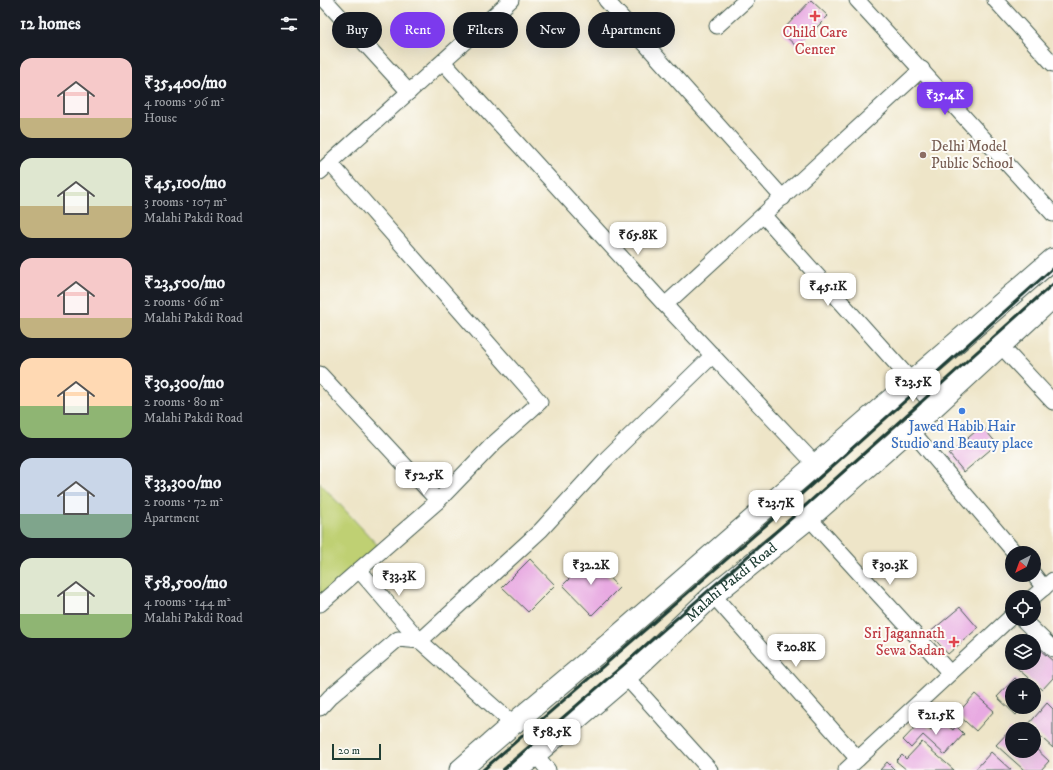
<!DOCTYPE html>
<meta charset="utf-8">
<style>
body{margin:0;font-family:"IM FELL DW Pica",serif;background:#20242c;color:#f1f3f6;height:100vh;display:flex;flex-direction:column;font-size:15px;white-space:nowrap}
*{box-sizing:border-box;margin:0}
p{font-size:13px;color:#9ea1a6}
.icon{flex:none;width:22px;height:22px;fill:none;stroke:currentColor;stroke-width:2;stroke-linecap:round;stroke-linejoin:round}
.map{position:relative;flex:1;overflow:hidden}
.drawer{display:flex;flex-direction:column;background:#171b24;width:320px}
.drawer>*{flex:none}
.guide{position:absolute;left:12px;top:12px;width:380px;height:36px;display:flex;gap:8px}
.needle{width:26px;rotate:221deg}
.controls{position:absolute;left:685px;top:546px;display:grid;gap:8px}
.controls a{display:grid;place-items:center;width:36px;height:36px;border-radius:50%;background:#171b24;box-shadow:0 4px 16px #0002;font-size:20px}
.scale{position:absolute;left:12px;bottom:10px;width:49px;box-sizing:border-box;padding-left:4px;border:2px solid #1f3d34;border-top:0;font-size:11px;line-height:14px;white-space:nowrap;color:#1f3d34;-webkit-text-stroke:3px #fdfcf7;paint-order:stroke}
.price{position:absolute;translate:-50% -34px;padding:0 9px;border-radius:8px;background:#fff;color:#222;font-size:13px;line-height:26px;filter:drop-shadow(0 1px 2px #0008)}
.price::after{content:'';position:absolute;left:50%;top:24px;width:12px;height:9px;margin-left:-6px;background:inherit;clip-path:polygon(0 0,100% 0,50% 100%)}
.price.on{background:#7c3aed;color:#fff}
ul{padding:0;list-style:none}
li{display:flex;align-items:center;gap:12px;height:100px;padding:0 20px}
li span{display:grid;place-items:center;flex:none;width:112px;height:80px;border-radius:12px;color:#555}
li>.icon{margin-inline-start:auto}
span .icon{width:48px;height:48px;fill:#fffc;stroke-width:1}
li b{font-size:17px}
h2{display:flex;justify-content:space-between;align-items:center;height:48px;padding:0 20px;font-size:17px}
.tag{padding:0 14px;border-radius:18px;background:#171b24;box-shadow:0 4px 16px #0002;font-size:14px;line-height:36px}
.tag.on{background:#7c3aed;color:#fff}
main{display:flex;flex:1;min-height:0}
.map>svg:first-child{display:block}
.green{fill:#bfd073;stroke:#6f8654}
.building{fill:#e8aae2}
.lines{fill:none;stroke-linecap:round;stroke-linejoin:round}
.minor-casing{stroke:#3e564a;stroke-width:17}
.secondary-casing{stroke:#3e564a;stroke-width:23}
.minor{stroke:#fff;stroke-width:15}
.secondary{stroke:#fff;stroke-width:21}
.rail{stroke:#1f3d34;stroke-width:3}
.health-dot{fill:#e0444e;stroke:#fdfcf7;stroke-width:1.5}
.education-dot{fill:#8d6e63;stroke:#fdfcf7;stroke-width:1.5}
.shop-dot{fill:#3f7fe0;stroke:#fdfcf7;stroke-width:1.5}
.labels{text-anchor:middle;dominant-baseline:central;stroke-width:4;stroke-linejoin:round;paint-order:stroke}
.health-label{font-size:15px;fill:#be3a42;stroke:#fdfcf7}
.education-label{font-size:15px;fill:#785e54;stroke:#fdfcf7;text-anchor:start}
.shop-label{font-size:15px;fill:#366cbe;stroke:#fdfcf7}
.street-label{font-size:15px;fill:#1f3d34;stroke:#fdfcf7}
</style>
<main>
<section class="drawer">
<h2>12 homes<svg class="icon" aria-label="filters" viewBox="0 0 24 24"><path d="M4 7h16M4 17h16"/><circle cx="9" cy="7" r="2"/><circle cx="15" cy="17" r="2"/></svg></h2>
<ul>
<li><span style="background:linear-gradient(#f6c9c9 75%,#c2b280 0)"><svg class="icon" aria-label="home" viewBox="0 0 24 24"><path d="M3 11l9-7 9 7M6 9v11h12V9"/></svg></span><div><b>₹35,400/mo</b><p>4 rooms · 96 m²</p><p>House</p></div></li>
<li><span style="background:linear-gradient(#dfe7d0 60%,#c2b280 0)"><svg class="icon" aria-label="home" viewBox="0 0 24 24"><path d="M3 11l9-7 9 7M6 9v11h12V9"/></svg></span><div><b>₹45,100/mo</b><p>3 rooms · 107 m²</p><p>Malahi Pakdi Road</p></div></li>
<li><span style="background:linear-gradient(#f6c9c9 75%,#c2b280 0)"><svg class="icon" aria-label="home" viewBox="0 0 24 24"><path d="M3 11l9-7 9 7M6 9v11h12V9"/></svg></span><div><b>₹23,500/mo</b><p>2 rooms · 66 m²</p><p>Malahi Pakdi Road</p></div></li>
<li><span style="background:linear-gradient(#ffd9b3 60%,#8fb573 0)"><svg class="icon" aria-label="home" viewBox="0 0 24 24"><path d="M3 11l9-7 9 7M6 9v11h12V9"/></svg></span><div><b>₹30,300/mo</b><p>2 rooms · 80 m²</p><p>Malahi Pakdi Road</p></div></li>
<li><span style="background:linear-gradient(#c9d6e8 70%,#7fa58c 0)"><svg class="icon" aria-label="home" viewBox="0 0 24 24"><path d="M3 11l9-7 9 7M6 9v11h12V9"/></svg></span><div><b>₹33,300/mo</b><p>2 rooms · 72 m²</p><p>Apartment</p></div></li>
<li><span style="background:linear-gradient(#dfe7d0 70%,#8fb573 0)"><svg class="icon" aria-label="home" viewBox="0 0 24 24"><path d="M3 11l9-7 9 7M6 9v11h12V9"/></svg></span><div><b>₹58,500/mo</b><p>4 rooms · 144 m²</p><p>Malahi Pakdi Road</p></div></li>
</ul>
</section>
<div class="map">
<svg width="733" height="770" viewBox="0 0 733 770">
<rect width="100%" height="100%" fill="#fdfcf7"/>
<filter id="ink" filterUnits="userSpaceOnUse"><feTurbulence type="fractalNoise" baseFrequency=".025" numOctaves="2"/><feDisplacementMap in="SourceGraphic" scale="8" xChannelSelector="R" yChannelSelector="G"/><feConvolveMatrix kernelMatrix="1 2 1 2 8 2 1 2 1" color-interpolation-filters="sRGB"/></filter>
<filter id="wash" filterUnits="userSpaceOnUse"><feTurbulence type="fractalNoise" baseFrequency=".012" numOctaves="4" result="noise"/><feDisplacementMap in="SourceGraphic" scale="16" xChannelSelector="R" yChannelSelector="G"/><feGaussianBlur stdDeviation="0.9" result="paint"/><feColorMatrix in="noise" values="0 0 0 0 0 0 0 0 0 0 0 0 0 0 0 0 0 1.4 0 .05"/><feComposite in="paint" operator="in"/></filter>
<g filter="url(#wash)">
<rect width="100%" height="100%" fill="#eee5c8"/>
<polygon class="green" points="0,483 62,550 0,604"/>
<g id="blocks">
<g class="building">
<polygon points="491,0 508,16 477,47 461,32"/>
<polygon points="662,426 677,444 644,472 629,454"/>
<polygon points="270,558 299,588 272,615 243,585"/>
<polygon points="210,559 235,585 208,612 182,587"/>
<polygon points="640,607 658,628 628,654 609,633"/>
<polygon points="714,645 733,661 733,678 722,690 690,662 692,659 692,663 714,663"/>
<polygon points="695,678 703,685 692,685 692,707 702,707 696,715 677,697"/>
<polygon points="655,694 674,711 656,731 637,714"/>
<polygon points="727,703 733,709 733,748 714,731 714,729 712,729 708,725"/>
<polygon points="621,720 633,730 636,726 644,734 625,755 603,735 591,748 583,740 601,721 611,730"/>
<polygon points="692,728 692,751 714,751 714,747 729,761 721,770 704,770 676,745"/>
<polygon points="602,742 634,770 587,770 576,761 582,755 586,759"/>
<polygon points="671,752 691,770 655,770"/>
<polygon points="567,762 575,770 560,770"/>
</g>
</g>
</g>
<g filter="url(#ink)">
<use href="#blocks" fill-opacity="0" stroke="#3e564a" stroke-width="1"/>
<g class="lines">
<g class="minor-casing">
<g id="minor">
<polyline points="5,0 89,92"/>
<polyline points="286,0 463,198"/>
<polyline points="537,0 733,214"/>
<polyline points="675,0 733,64"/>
<polyline points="397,26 426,0"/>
<polyline points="123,62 345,305 496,465"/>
<polyline points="0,172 191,0"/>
<polyline points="444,216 614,406"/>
<polyline points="345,305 602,69"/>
<polyline points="680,345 733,402"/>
<polyline points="0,374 118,501"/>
<polyline points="590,429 695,553"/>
<polyline points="489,518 630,673"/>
<polyline points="39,570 100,641 193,724"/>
<polyline points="714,575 724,588"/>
<polyline points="393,595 538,759"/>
<polyline points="713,597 733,580"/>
<polyline points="0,604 118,501 174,443 220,402 10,163"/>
<polyline points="702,619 733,649"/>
<polyline points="306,677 390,770"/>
<polyline points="0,708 10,697 78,639 100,641 221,530 285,460 393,355"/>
<polyline points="215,754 228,770"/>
<polyline points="526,770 692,616"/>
</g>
</g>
<g class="secondary-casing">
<g id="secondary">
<polyline points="140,770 193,724 291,642 733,259"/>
<path id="s1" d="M197,770L314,670L393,595L489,518L590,429L733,297"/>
</g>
</g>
<use href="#minor" class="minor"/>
<use href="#secondary" class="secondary"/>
<g class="rail">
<polyline points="163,770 468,506 733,268"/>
<polyline points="183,770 475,515 733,284"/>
</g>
</g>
</g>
<g class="health-dot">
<path d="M493 10h4v4h4v4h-4v4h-4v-4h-4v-4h4z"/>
<path d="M632 636h4v4h4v4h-4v4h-4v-4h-4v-4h4z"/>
</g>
<circle class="education-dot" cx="603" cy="155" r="4"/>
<circle class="shop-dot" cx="642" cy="411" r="4"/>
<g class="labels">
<g class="health-label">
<text x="495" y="32">Child Care<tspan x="495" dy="17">Center</tspan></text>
<text x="625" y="633" text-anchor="end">Sri Jagannath<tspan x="625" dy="17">Sewa Sadan</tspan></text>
</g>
<g class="education-label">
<text x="611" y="146">Delhi Model<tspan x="611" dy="17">Public School</tspan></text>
</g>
<g class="shop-label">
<text x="642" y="426">Jawed Habib Hair<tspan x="642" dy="17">Studio and Beauty place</tspan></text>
</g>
<g class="street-label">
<text stroke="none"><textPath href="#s1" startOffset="285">Malahi Pakdi Road</textPath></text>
</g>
</g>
</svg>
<div class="controls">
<a><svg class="needle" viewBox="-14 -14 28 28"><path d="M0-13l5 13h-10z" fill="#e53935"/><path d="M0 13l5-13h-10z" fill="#9ea1a6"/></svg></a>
<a><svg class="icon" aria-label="locate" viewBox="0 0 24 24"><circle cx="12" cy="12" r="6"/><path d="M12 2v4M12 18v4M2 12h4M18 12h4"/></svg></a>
<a><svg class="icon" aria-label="layers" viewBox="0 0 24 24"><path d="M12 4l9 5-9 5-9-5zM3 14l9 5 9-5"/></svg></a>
<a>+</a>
<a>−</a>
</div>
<div class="scale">20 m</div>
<b class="price on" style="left:625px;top:116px">₹35.4K</b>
<b class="price" style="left:318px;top:256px">₹65.8K</b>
<b class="price" style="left:508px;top:307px">₹45.1K</b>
<b class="price" style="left:593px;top:403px">₹23.5K</b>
<b class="price" style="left:104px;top:496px">₹52.5K</b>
<b class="price" style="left:456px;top:524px">₹23.7K</b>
<b class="price" style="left:271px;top:586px">₹32.2K</b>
<b class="price" style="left:570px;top:586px">₹30.3K</b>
<b class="price" style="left:79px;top:597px">₹33.3K</b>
<b class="price" style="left:476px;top:668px">₹20.8K</b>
<b class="price" style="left:616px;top:736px">₹21.5K</b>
<b class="price" style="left:232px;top:753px">₹58.5K</b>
<div class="guide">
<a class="tag">Buy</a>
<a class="tag on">Rent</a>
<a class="tag">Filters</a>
<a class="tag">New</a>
<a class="tag">Apartment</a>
</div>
</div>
</main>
